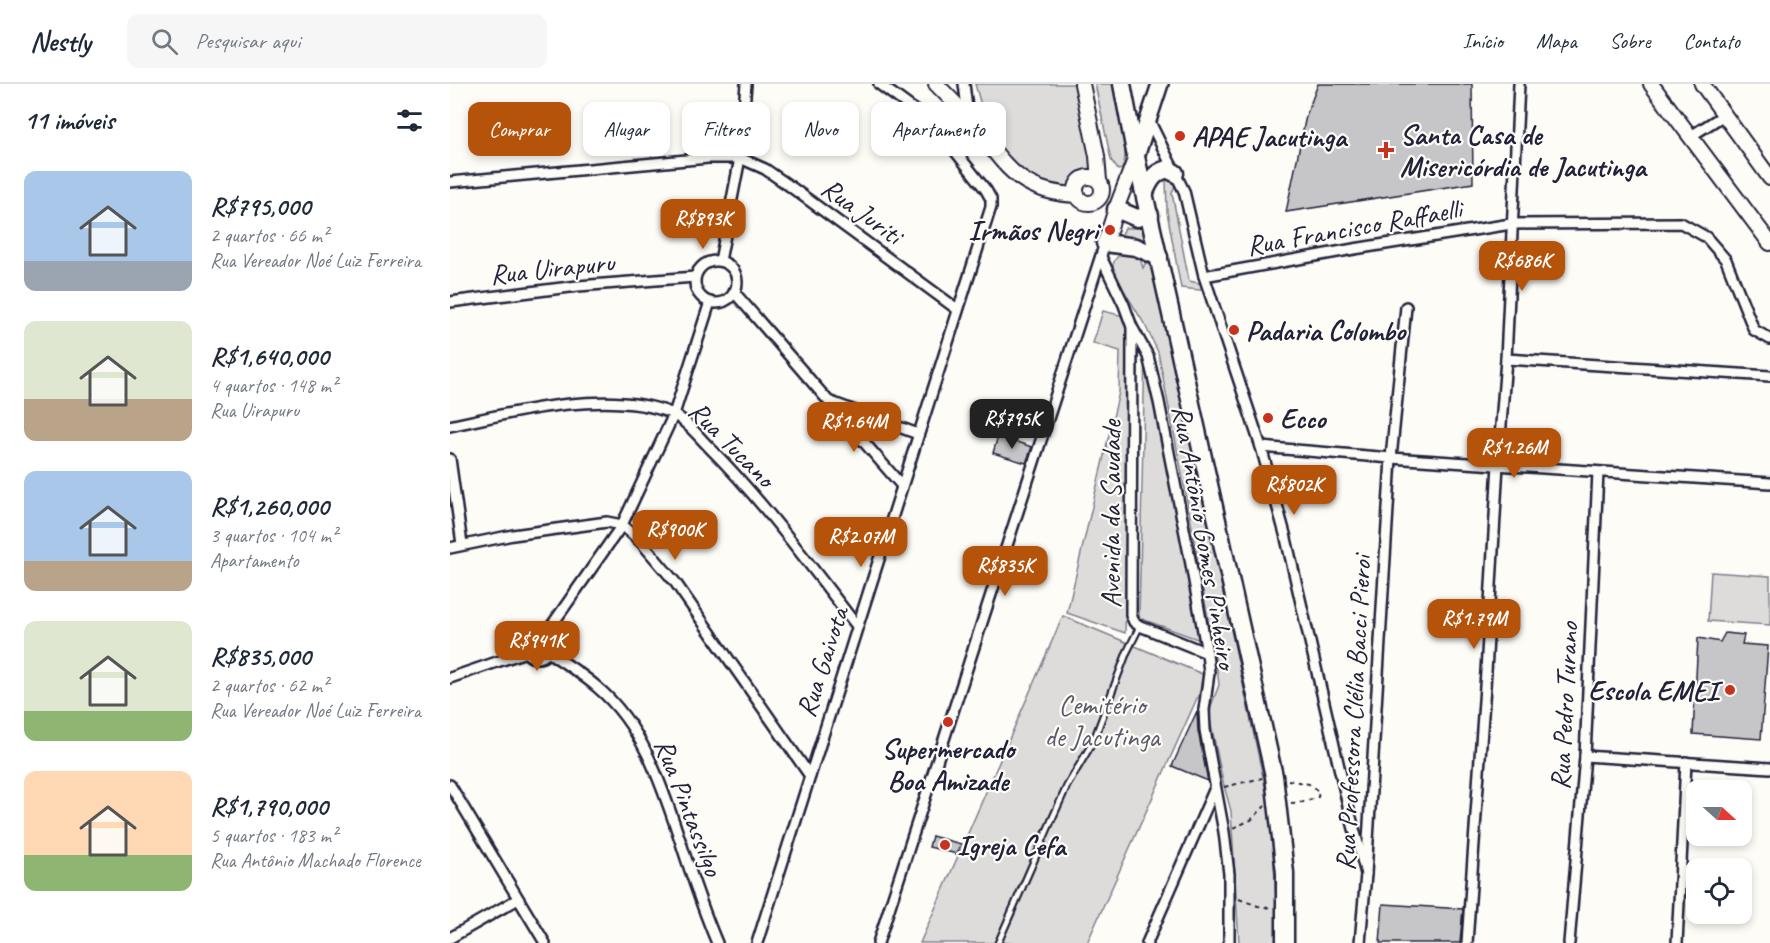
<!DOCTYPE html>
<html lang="pt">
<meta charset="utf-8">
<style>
body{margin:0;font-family:Caveat,sans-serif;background:#f6f6f7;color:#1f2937;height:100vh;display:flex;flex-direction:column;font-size:22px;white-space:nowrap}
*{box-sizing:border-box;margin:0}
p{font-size:20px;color:#747a83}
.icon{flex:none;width:33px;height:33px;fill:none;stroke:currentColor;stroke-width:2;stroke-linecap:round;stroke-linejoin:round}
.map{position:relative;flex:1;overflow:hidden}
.sheet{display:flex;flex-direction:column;background:#fff;width:450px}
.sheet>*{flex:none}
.top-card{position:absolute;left:18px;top:18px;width:570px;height:54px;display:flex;gap:12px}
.needle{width:39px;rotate:111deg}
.buttons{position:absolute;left:1236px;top:696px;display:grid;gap:12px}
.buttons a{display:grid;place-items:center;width:66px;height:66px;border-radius:12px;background:#fff;box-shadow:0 3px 9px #0003;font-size:30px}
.price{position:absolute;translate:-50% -51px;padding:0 14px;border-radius:12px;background:#b45309;color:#fff;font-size:20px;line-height:39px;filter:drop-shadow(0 2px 3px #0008)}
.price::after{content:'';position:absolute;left:50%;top:36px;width:18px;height:14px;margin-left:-9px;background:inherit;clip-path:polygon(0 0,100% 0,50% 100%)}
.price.active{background:#222;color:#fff}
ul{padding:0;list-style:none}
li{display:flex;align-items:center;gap:18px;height:150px;padding:0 24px}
li span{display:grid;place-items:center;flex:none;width:168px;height:120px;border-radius:12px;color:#555}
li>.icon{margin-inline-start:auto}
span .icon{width:72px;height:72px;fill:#fffc;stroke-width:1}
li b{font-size:26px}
h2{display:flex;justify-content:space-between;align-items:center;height:72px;padding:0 24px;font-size:26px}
.tag{padding:0 21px;border-radius:12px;background:#fff;box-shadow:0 3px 9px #0003;font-size:21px;line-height:54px}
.tag.active{background:#b45309;color:#fff}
header{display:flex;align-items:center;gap:36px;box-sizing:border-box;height:84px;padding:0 30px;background:#fff;border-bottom:2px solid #e0e1e3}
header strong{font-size:28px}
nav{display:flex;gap:33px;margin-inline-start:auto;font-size:21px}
.search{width:420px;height:54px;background:#f6f6f7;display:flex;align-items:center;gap:15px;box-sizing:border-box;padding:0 21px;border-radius:12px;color:#747a83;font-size:22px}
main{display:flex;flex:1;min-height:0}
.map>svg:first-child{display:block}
.green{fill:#dddcdb;stroke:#807f8b;stroke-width:1.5}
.building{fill:#c6c6c8;stroke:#22223b;stroke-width:1.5}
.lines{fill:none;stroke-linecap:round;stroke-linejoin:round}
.lane-casing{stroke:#22223b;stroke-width:9}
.street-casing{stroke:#22223b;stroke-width:14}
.secondary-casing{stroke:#22223b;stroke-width:18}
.primary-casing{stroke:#22223b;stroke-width:20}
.highway-casing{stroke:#22223b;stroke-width:21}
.path{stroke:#22223b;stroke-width:2;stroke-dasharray:4.5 4.5;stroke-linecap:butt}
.lane{stroke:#fdfcf7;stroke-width:4.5}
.street{stroke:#fdfcf7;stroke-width:9}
.secondary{stroke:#fdfcf7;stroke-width:14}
.primary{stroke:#fdfcf7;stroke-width:15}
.highway{stroke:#fdfcf7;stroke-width:16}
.poi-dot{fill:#c8321e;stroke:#fdfcf7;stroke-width:2}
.labels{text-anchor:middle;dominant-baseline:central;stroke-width:4.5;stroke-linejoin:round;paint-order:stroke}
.poi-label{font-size:28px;font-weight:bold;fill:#22223b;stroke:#fdfcf7;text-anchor:start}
.street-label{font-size:28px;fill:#22223b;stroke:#fdfcf7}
.park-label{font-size:28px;fill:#5a5a6b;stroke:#fdfcf7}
</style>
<header>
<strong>Nestly</strong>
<div class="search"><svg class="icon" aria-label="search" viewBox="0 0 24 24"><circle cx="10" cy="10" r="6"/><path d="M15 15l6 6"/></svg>Pesquisar aqui</div>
<nav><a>Início</a><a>Mapa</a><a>Sobre</a><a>Contato</a></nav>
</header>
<main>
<section class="sheet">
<h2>11 imóveis<svg class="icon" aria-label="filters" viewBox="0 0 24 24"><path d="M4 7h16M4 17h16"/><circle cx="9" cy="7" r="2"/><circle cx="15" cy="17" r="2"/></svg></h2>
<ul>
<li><span style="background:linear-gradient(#a9c7e8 75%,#9aa5b1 0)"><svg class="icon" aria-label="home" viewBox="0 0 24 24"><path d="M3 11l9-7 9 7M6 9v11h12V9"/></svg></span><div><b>R$795,000</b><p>2 quartos · 66 m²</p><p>Rua Vereador Noé Luiz Ferreira</p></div></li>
<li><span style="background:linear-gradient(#dfe7d0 65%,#b9a48a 0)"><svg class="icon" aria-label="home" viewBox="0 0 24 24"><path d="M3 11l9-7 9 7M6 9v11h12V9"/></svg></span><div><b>R$1,640,000</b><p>4 quartos · 148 m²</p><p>Rua Uirapuru</p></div></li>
<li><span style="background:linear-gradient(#a9c7e8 75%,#b9a48a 0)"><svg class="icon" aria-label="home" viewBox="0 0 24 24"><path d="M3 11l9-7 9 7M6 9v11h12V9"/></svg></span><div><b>R$1,260,000</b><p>3 quartos · 104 m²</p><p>Apartamento</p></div></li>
<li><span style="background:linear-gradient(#dfe7d0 75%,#8fb573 0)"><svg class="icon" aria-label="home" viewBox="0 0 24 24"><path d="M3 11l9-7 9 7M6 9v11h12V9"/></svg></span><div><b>R$835,000</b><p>2 quartos · 62 m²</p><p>Rua Vereador Noé Luiz Ferreira</p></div></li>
<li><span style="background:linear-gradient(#ffd9b3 70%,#8fb573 0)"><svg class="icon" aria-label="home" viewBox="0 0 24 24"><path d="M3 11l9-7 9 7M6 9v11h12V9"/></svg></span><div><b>R$1,790,000</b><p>5 quartos · 183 m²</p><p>Rua Antônio Machado Florence</p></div></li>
</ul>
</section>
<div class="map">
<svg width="1320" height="859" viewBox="0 0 1320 859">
<rect width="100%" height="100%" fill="#fdfcf7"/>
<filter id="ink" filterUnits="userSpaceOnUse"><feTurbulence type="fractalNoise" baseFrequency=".0167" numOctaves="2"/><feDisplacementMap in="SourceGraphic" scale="12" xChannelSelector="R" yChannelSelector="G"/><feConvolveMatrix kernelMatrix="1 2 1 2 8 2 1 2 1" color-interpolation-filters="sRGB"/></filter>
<g filter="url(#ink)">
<g class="green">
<polygon points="525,0 629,0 645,85 634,98 627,104 619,106 610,107 575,91 549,65 535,35"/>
<path d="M645,0H666C669,23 681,63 672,85L668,86L661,76Z"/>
<polygon points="721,93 728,94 722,109 739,197 758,201 759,207 731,204 717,128 716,95"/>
<polygon points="675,144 699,144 699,159 669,157"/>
<path d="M678,168L690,174L693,184L696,178L703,185L816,707L822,741L828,859H789L781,727L773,698L760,635L761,622L769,601L768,592L738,421L708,268L695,241L662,187C663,176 667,170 678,168Z"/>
<polygon points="653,227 682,234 675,549 617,529 669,308 670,267 643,259"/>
<polygon points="695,266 753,557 689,534"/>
<polygon points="1261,488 1320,492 1320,541 1258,537"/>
<polygon points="613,532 757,592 637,859 470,859"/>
</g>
<g class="building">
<polygon points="868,0 1022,0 1023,99 836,128 856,32"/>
<polygon points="548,352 582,363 576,379 543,369"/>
<polygon points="1275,549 1294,551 1292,560 1318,562 1311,655 1243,650 1248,554 1270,558"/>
<polygon points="747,627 748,647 758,697 722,682"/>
<polygon points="482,752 511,760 507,770 479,763"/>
<polygon points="933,820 1013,825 1010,859 930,859"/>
</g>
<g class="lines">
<g class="lane-casing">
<polyline id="lane" points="548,859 603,733 617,702 643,658 677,568 690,542"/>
</g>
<g class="street-casing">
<g id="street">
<polyline points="514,0 518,32"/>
<polyline points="699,36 734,107 754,192 811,363 835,450 899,726 916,790"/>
<polyline points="1241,52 1274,31"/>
<polyline points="0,98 258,74 290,74 315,85 341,103 507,225"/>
<polyline points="651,173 674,221 682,243 698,272 709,318 740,475 757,569 759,589 754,626 755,646 774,748 779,790 779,859"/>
<polyline points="270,177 290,74 296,0"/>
<circle cx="266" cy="198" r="21"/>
<polyline points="754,192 904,165 1061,140 1231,139 1256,153 1276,176 1304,246 1320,255"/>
<polyline points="284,208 452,402"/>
<polyline points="0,218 128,202 245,193"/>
<polyline points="682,245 681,531 684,538 690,542 757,569"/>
<polyline points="1056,275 1320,292"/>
<polyline points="381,318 468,350"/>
<path d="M0,342C63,328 159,304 221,329C235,335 248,352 258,362C313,417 359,480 407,542"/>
<polyline points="811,363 941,374 1320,399"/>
<polyline points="0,375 12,460"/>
<polyline points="0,464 63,451 157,438 172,441 191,458 225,498 360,692"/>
<circle cx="87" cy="561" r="13"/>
<polyline points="95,551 172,441 224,330 260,218"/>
<path d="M98,568C115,579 132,590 147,603C194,643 212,702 231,759C242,793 253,826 267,859"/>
<polyline points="0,594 76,568"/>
<polyline points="1135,672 1320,684"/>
<polyline points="0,701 95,859"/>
<polyline points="0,854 68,815"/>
<polyline points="307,859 541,123 541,115 536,106 505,67 463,25 429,0"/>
<polyline points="428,859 655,159"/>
<polyline points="697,859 765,704"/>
<polyline points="910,859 916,790 941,374 956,223"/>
<polyline points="1017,859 1036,588 1048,380 1056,275 1069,0"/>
<polyline points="1119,859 1135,672 1148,388"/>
<polyline points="1227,859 1236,678"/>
</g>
</g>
<g class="secondary-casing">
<g id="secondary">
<path d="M486,0C497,11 508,22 518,34C553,76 565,109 627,111"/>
<polyline points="632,0 647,72 649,97"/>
<polyline points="1201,0 1320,159"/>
<polyline points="1252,0 1320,94"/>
<circle cx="639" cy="106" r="13"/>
<polyline points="655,159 666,125 686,73"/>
</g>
</g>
<g class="primary-casing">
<polyline id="primary" points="686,73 710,0"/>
</g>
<g class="highway-casing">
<g id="highway">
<polyline points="672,0 686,73 824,692 835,789 835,859"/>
<path d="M695,108C700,96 704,89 717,85L725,89"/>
<polyline points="666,125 687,134 700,131"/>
<polyline points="655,159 686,163 709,173"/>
</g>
</g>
<g class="path">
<polyline points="750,472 761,468"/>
<polyline points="838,696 859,700 869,708 868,713 855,718 841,719"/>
<polyline points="774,703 812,694"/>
<polyline points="783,744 801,736 815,722"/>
<polyline points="789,815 808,822 821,824"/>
</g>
<use href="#lane" class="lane"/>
<use href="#street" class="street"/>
<use href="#secondary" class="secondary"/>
<use href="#primary" class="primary"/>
<use href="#highway" class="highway"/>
</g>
</g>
<g class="poi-dot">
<circle cx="730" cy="52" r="6"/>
<path d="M933 57h6v6h6v6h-6v6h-6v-6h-6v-6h6z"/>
<circle cx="660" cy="146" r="6"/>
<circle cx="784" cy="246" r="6"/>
<circle cx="818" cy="334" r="6"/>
<circle cx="1280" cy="606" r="6"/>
<circle cx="498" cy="638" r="6"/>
<circle cx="495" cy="761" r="6"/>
</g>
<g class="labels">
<g class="poi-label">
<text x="950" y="50">Santa Casa de<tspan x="950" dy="32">Misericórdia de Jacutinga</tspan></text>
<text x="742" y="52">APAE Jacutinga</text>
<text x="648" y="146" text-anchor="end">Irmãos Negri</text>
<text x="796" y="246">Padaria Colombo</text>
<text x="830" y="334">Ecco</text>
<text x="1268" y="606" text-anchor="end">Escola EMEI</text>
<text x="498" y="664" text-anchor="middle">Supermercado<tspan x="498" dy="32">Boa Amizade</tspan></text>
<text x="507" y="761">Igreja Cefa</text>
</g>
<g class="street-label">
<text transform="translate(412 127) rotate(36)">Rua Juriti</text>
<text transform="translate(904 143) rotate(-10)">Rua Francisco Raffaelli</text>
<text transform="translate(102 184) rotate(-6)">Rua Uirapuru</text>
<text transform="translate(282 360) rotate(45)">Rua Tucano</text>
<text transform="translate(660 430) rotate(-90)">Avenida da Saudade</text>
<text transform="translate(755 453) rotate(80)">Rua Antônio Gomes Pinheiro</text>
<text transform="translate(372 578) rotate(-72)">Rua Gaivota</text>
<text transform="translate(1114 622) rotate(-87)">Rua Pedro Turano</text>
<text transform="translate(903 629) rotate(-87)">Rua Professora Clélia Bacci Pieroi</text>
<text transform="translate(239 723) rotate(69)">Rua Pintassilgo</text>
</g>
<g class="park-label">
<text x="652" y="620">Cemitério<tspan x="652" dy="32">de Jacutinga</tspan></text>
</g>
</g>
</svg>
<div class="buttons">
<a><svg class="needle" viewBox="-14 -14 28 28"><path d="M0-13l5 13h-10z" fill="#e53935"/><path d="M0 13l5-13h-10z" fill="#747a83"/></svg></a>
<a><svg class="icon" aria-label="locate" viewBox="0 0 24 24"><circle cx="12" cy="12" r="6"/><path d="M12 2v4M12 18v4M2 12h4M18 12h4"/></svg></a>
</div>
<b class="price" style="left:253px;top:166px">R$893K</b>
<b class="price" style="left:1072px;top:208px">R$686K</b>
<b class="price active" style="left:562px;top:366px">R$795K</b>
<b class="price" style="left:404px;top:369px">R$1.64M</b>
<b class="price" style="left:1064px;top:395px">R$1.26M</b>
<b class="price" style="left:844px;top:432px">R$802K</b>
<b class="price" style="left:225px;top:477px">R$900K</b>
<b class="price" style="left:411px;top:484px">R$2.07M</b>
<b class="price" style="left:555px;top:513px">R$835K</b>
<b class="price" style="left:1024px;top:566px">R$1.79M</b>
<b class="price" style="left:87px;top:588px">R$941K</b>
<div class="top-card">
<a class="tag active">Comprar</a>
<a class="tag">Alugar</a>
<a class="tag">Filtros</a>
<a class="tag">Novo</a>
<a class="tag">Apartamento</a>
</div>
</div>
</main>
